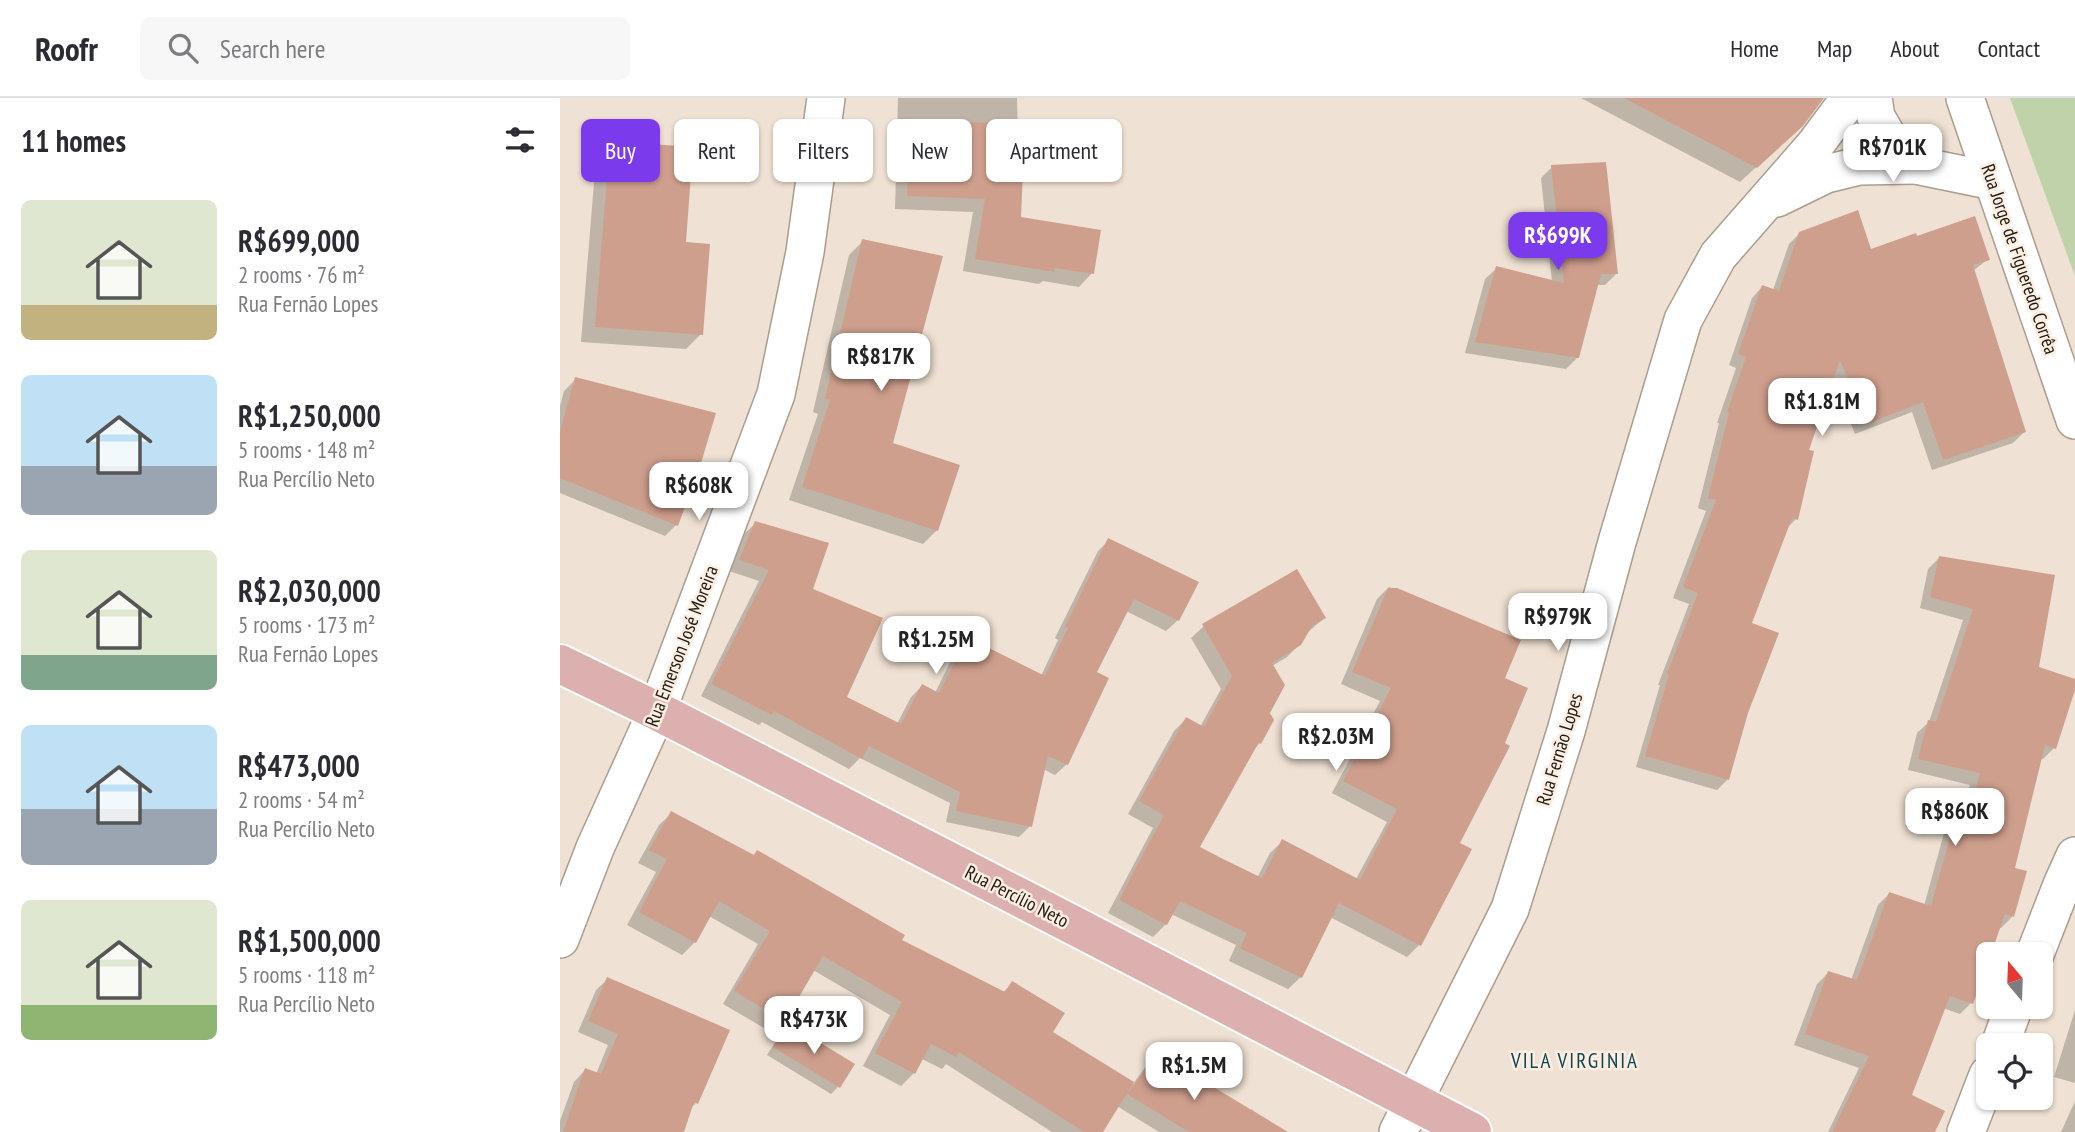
<!DOCTYPE html>
<meta charset="utf-8">
<style>
body{margin:0;font-family:"PT Sans Narrow",sans-serif;background:#f7f7f7;color:#2b2b33;height:100vh;display:flex;flex-direction:column;font-size:26px;white-space:nowrap}
*{box-sizing:border-box;margin:0}
p{font-size:23px;color:#7c7c81}
.icon{flex:none;width:38px;height:38px;fill:none;stroke:currentColor;stroke-width:2;stroke-linecap:round;stroke-linejoin:round}
.map{position:relative;flex:1;overflow:hidden}
.drawer{display:flex;flex-direction:column;background:#fff;width:560px}
.drawer>*{flex:none}
.guide{position:absolute;left:21px;top:21px;width:665px;height:63px;display:flex;gap:14px}
.needle{width:46px;rotate:341deg}
.buttons{position:absolute;left:1416px;top:844px;display:grid;gap:14px}
.buttons a{display:grid;place-items:center;width:77px;height:77px;border-radius:10px;background:#fff;box-shadow:0 2px 5px #0004;font-size:35px}
.price{position:absolute;translate:-50% -60px;padding:0 16px;border-radius:14px;background:#fff;color:#222;font-size:23px;line-height:46px;filter:drop-shadow(0 2px 4px #0008)}
.price::after{content:'';position:absolute;left:50%;top:42px;width:21px;height:16px;margin-left:-10px;background:inherit;clip-path:polygon(0 0,100% 0,50% 100%)}
.price.active{background:#7c3aed;color:#fff}
ul{padding:0;list-style:none}
li{display:flex;align-items:center;gap:21px;height:175px;padding:0 21px}
li span{display:grid;place-items:center;flex:none;width:196px;height:140px;border-radius:10px;color:#555}
li>.icon{margin-inline-start:auto}
span .icon{width:84px;height:84px;fill:#fffc;stroke-width:1}
li b{font-size:30px}
h2{display:flex;justify-content:space-between;align-items:center;height:84px;padding:0 21px;font-size:30px}
.tag{padding:0 24px;border-radius:10px;background:#fff;box-shadow:0 2px 5px #0004;font-size:24px;line-height:63px}
.tag.active{background:#7c3aed;color:#fff}
header{display:flex;align-items:center;gap:42px;box-sizing:border-box;height:98px;padding:0 35px;background:#fff;border-bottom:2px solid #e1e1e2}
header strong{font-size:33px}
nav{display:flex;gap:38px;margin-inline-start:auto;font-size:24px}
.search{width:490px;height:63px;background:#f7f7f7;display:flex;align-items:center;gap:18px;box-sizing:border-box;padding:0 24px;border-radius:10px;color:#7c7c81;font-size:26px}
main{display:flex;flex:1;min-height:0}
.map>svg:first-child{display:block}
.green{fill:#c0d2aa}
.shadow{fill:#0003}
.building{fill:#cf9f8d}
.lines{fill:none;stroke-linecap:round;stroke-linejoin:round}
.minor-casing{stroke:#a99d8f;stroke-width:40}
.major-casing{stroke:#fff;stroke-width:42}
.minor{stroke:#fff;stroke-width:37}
.major{stroke:#dcb0af;stroke-width:38}
.labels{text-anchor:middle;dominant-baseline:central;stroke-width:5;stroke-linejoin:round;paint-order:stroke}
.street-label{font-size:19px;fill:#1e1a14;stroke:#fceee0}
.neighbourhood-label{font-size:21px;letter-spacing:2px;fill:#0d4654;stroke:#fceee0}
</style>
<header>
<strong>Roofr</strong>
<div class="search"><svg class="icon" aria-label="search" viewBox="0 0 24 24"><circle cx="10" cy="10" r="6"/><path d="M15 15l6 6"/></svg>Search here</div>
<nav><a>Home</a><a>Map</a><a>About</a><a>Contact</a></nav>
</header>
<main>
<section class="drawer">
<h2>11 homes<svg class="icon" aria-label="filters" viewBox="0 0 24 24"><path d="M4 7h16M4 17h16"/><circle cx="9" cy="7" r="2"/><circle cx="15" cy="17" r="2"/></svg></h2>
<ul>
<li><span style="background:linear-gradient(#dfe7d0 75%,#c2b280 0)"><svg class="icon" aria-label="home" viewBox="0 0 24 24"><path d="M3 11l9-7 9 7M6 9v11h12V9"/></svg></span><div><b>R$699,000</b><p>2 rooms · 76 m²</p><p>Rua Fernão Lopes</p></div></li>
<li><span style="background:linear-gradient(#bfe0f5 65%,#9aa5b1 0)"><svg class="icon" aria-label="home" viewBox="0 0 24 24"><path d="M3 11l9-7 9 7M6 9v11h12V9"/></svg></span><div><b>R$1,250,000</b><p>5 rooms · 148 m²</p><p>Rua Percílio Neto</p></div></li>
<li><span style="background:linear-gradient(#dfe7d0 75%,#7fa58c 0)"><svg class="icon" aria-label="home" viewBox="0 0 24 24"><path d="M3 11l9-7 9 7M6 9v11h12V9"/></svg></span><div><b>R$2,030,000</b><p>5 rooms · 173 m²</p><p>Rua Fernão Lopes</p></div></li>
<li><span style="background:linear-gradient(#bfe0f5 60%,#9aa5b1 0)"><svg class="icon" aria-label="home" viewBox="0 0 24 24"><path d="M3 11l9-7 9 7M6 9v11h12V9"/></svg></span><div><b>R$473,000</b><p>2 rooms · 54 m²</p><p>Rua Percílio Neto</p></div></li>
<li><span style="background:linear-gradient(#dfe7d0 75%,#8fb573 0)"><svg class="icon" aria-label="home" viewBox="0 0 24 24"><path d="M3 11l9-7 9 7M6 9v11h12V9"/></svg></span><div><b>R$1,500,000</b><p>5 rooms · 118 m²</p><p>Rua Percílio Neto</p></div></li>
</ul>
</section>
<div class="map">
<svg width="1515" height="1034" viewBox="0 0 1515 1034">
<rect width="100%" height="100%" fill="#efe1d3"/>
<polygon class="green" points="1450,0 1515,0 1515,178"/>
<g class="shadow">
<polygon points="338,0 457,0 460,120 532,175 519,189 483,183 479,186 403,173 413,114 335,111"/>
<polygon points="1021,0 1260,0 1232,36 1180,84"/>
<polygon points="51,45 124,146 141,236 126,251 21,244 36,60"/>
<polygon points="992,69 1056,176 1045,187 1036,187 1018,259 1006,271 905,255 925,181 937,170 992,184 981,80"/>
<polygon points="1240,135 1310,154 1428,161 1413,173 1464,334 1453,345 1372,372 1352,314 1295,336 1272,279 1247,353 1236,421 1226,431 1190,526 1187,615 1168,681 1157,692 1076,669 1100,587 1098,587 1129,506 1113,500 1146,413 1138,410 1159,325 1157,325 1176,270 1169,267 1192,200 1202,189 1213,192 1229,146"/>
<polygon points="303,143 331,347 377,432 363,446 229,402 258,316 253,314 289,157"/>
<polygon points="16,281 116,427 105,438 0,395 0,308 4,293"/>
<polygon points="196,425 251,492 285,600 337,626 351,599 362,588 375,595 396,552 407,541 481,578 498,542 495,540 538,453 549,442 636,485 618,522 606,533 566,513 535,575 507,666 495,677 483,671 470,728 459,739 386,724 390,705 300,660 289,671 202,624 199,627 141,598 199,483 169,473 184,436"/>
<polygon points="1379,460 1477,570 1515,583 1515,587 1494,650 1483,661 1480,660 1453,771 1453,818 1441,830 1438,829 1411,905 1400,916 1383,910 1349,998 1373,1034 1268,1034 1299,970 1234,947 1257,886 1268,875 1291,882 1318,807 1329,796 1364,808 1384,735 1396,723 1401,724 1410,687 1348,672 1357,635 1369,624 1403,522 1360,510 1368,471"/>
<polygon points="829,489 959,543 942,581 897,746 859,847 847,859 770,819 741,879 728,891 669,863 676,847 611,816 606,826 593,839 548,815 593,730 568,716 614,633 626,621 640,629 661,591 631,540 644,528 764,520 746,536 740,546 727,559 712,568 708,615 700,645 692,653 637,750 697,780 710,755 723,743 796,781 827,724 772,695 820,603 781,586 817,501"/>
<polygon points="112,715 340,842 442,895 453,885 490,935 573,986 586,968 597,957 689,1013 691,1011 721,1034 599,1034 557,1008 541,1034 492,1034 386,966 382,971 362,961 354,975 341,988 303,968 330,917 253,872 224,922 211,934 163,906 198,846 149,818 135,844 122,857 67,827 96,774 78,765 99,727"/>
<polygon points="48,881 136,1005 130,1011 122,1034 0,1034 0,1023 14,984 25,972 36,976 48,947 18,934 36,892"/>
<polygon points="1515,912 1515,985 1494,979"/>
<polygon points="229,927 278,989 271,996 207,957 221,935"/>
<polygon points="1515,1003 1515,1034 1501,1034"/>
</g>
<g class="building">
<polygon points="1064,0 1264,0 1243,28 1197,70"/>
<polygon points="351,22 465,26 461,119 541,132 534,176 494,170 494,174 415,161 425,101 347,98"/>
<polygon points="50,43 133,49 126,144 150,146 143,237 35,229"/>
<polygon points="1046,64 1058,176 1041,176 1019,260 915,244 936,168 1004,185 991,67"/>
<polygon points="1298,112 1311,151 1356,135 1357,138 1415,118 1430,162 1413,167 1466,334 1383,362 1363,304 1306,326 1280,262 1249,352 1254,353 1238,422 1232,420 1192,525 1219,535 1188,615 1169,682 1085,658 1109,577 1107,576 1138,495 1123,489 1156,402 1148,400 1169,315 1167,314 1186,259 1178,256 1202,187 1219,193 1239,134"/>
<polygon points="302,141 383,158 333,345 400,367 378,433 242,389 270,302 265,301"/>
<polygon points="15,279 156,315 141,365 118,428 0,380 0,334"/>
<polygon points="195,423 269,445 253,491 323,520 287,599 341,626 362,586 379,595 407,539 485,578 508,530 505,529 548,440 639,484 619,523 574,501 537,574 549,580 508,667 488,658 472,729 396,713 400,694 309,648 302,661 214,613 212,617 151,586 209,472 179,462"/>
<polygon points="1379,458 1495,477 1479,569 1515,581 1515,592 1496,651 1485,647 1455,770 1467,773 1454,819 1445,816 1431,856 1428,856 1428,863 1413,906 1390,898 1352,997 1385,1013 1375,1034 1272,1034 1309,958 1245,936 1268,873 1297,882 1329,794 1371,808 1395,721 1408,725 1420,675 1358,661 1368,622 1376,624 1413,511 1370,499"/>
<polygon points="737,471 766,520 752,528 741,547 712,565 725,587 710,615 714,622 701,646 699,644 640,749 661,760 702,780 722,741 800,782 837,711 783,683 831,590 792,574 828,490 837,490 961,542 945,580 968,590 945,645 950,648 900,745 912,751 861,848 779,805 742,880 680,850 687,835 620,803 607,827 559,802 604,717 579,703 626,619 644,629 672,578 642,526"/>
<polygon points="111,713 194,757 197,752 345,837 342,842 445,894 452,883 505,915 493,934 574,984 543,1034 524,1034 399,954 396,959 371,946 355,976 315,955 342,904 263,858 225,923 174,893 210,833 159,803 136,845 79,814 107,761 89,752"/>
<polygon points="47,879 170,932 138,1006 134,1004 124,1034 3,1034 25,970 41,976 58,936 28,923"/>
<polygon points="228,925 295,966 280,990 213,949"/>
<polygon points="597,955 728,1034 629,1034 567,996"/>
</g>
<g class="lines">
<g class="minor-casing">
<g id="minor">
<polyline points="1313,0 1316,19 1330,43 1355,67 1433,83"/>
<polyline points="1405,0 1515,322"/>
<polyline points="1217,100 1266,76 1299,68 1355,67"/>
<polyline points="0,841 35,750 97,613 216,296 245,154 266,0"/>
<polyline points="1475,856 1502,787 1515,758"/>
<polyline points="1440,947 1454,908"/>
<polyline points="838,1034 950,811 1006,633 1057,444 1123,222 1158,158 1255,47 1290,0"/>
<polyline points="1406,1034 1428,977"/>
</g>
</g>
<g class="major-casing">
<polyline id="major" points="0,566 97,613 457,798 912,1034"/>
</g>
<use href="#minor" class="minor"/>
<use href="#major" class="major"/>
</g>
<g class="labels">
<g class="street-label">
<text transform="translate(1460 161) rotate(71)">Rua Jorge de Figueredo Corrêa</text>
<text transform="translate(121 548) rotate(-69)">Rua Emerson José Moreira</text>
<text transform="translate(999 651) rotate(-73)">Rua Fernão Lopes</text>
<text transform="translate(457 798) rotate(27)">Rua Percílio Neto</text>
</g>
<g class="neighbourhood-label">
<text x="1015" y="962">VILA VIRGINIA</text>
</g>
</g>
</svg>
<div class="buttons">
<a><svg class="needle" viewBox="-14 -14 28 28"><path d="M0-13l5 13h-10z" fill="#e53935"/><path d="M0 13l5-13h-10z" fill="#7c7c81"/></svg></a>
<a><svg class="icon" aria-label="locate" viewBox="0 0 24 24"><circle cx="12" cy="12" r="6"/><path d="M12 2v4M12 18v4M2 12h4M18 12h4"/></svg></a>
</div>
<b class="price" style="left:1333px;top:86px">R$701K</b>
<b class="price active" style="left:998px;top:174px">R$699K</b>
<b class="price" style="left:321px;top:295px">R$817K</b>
<b class="price" style="left:1262px;top:340px">R$1.81M</b>
<b class="price" style="left:139px;top:424px">R$608K</b>
<b class="price" style="left:998px;top:555px">R$979K</b>
<b class="price" style="left:376px;top:578px">R$1.25M</b>
<b class="price" style="left:776px;top:675px">R$2.03M</b>
<b class="price" style="left:1395px;top:750px">R$860K</b>
<b class="price" style="left:254px;top:958px">R$473K</b>
<b class="price" style="left:634px;top:1004px">R$1.5M</b>
<div class="guide">
<a class="tag active">Buy</a>
<a class="tag">Rent</a>
<a class="tag">Filters</a>
<a class="tag">New</a>
<a class="tag">Apartment</a>
</div>
</div>
</main>
